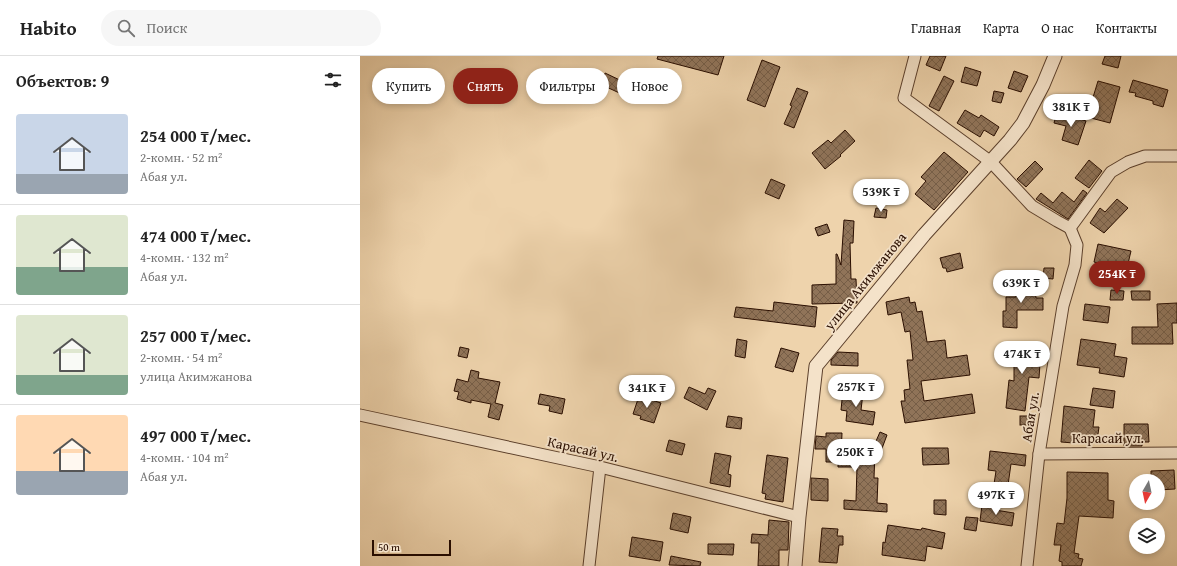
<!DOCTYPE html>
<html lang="ru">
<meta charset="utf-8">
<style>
body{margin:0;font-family:"Gentium Book Plus",serif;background:#f6f6f6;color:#222;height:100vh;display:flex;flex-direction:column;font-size:15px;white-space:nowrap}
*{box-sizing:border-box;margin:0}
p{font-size:13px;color:#767676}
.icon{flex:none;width:22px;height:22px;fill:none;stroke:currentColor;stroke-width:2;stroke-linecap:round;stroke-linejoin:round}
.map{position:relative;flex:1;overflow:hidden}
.drawer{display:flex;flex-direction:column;background:#fff;width:360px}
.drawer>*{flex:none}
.hud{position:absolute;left:12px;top:12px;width:380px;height:36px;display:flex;gap:8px}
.needle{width:26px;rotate:189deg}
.controls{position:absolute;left:769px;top:418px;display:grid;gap:8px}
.controls a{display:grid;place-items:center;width:36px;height:36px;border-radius:50%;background:#fff;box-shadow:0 2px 6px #0003;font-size:20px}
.scale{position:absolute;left:12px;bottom:10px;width:79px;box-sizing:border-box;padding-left:4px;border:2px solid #2a0e00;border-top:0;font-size:11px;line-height:14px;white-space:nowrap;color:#2a0e00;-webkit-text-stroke:3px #f4e2c9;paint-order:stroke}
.price{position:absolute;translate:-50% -34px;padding:0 9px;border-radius:14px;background:#fff;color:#222;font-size:13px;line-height:26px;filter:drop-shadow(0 1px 2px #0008)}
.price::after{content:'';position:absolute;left:50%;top:24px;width:12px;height:9px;margin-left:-6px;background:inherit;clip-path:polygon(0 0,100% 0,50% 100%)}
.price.current{background:#8f2418;color:#fff}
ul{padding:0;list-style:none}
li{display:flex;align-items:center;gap:12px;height:100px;padding:0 16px}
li+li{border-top:1px solid #e0e0e0}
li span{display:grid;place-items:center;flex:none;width:112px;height:80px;border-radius:4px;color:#555}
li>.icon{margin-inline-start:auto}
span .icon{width:48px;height:48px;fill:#fffc;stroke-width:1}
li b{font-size:17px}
h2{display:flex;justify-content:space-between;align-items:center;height:48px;padding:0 16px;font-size:17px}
.pill{padding:0 14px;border-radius:18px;background:#fff;box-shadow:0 2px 6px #0003;font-size:14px;line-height:36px}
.pill.current{background:#8f2418;color:#fff}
header{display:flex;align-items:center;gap:24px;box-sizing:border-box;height:56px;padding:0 20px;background:#fff;border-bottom:1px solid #e0e0e0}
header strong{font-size:19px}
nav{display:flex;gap:22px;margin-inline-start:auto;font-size:14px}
.search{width:280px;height:36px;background:#f6f6f6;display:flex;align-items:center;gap:10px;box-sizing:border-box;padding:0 14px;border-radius:22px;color:#767676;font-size:15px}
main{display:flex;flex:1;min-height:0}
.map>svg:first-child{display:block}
.building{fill:url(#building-cross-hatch);stroke:#2a0e00}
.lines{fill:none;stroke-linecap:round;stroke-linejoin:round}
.minor-casing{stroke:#5b3f2b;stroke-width:13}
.tertiary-casing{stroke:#5b3f2b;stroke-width:15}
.minor{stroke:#f4e2c9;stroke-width:11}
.tertiary{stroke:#f4e2c9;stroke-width:13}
.labels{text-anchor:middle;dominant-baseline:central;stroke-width:3.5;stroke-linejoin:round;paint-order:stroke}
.street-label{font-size:14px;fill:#2a0e00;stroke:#f4e2c9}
</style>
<header>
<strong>Habito</strong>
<div class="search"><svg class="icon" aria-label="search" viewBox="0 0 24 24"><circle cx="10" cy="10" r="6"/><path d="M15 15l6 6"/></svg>Поиск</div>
<nav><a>Главная</a><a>Карта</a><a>О нас</a><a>Контакты</a></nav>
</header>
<main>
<section class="drawer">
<h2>Объектов: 9<svg class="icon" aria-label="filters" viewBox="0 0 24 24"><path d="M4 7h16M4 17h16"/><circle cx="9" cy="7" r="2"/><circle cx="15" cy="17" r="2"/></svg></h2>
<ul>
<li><span style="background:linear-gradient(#c9d6e8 75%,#9aa5b1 0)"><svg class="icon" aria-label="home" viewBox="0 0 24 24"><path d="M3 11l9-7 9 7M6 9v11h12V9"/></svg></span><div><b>254 000 ₸/мес.</b><p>2-комн. · 52 m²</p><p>Абая ул.</p></div></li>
<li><span style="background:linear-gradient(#dfe7d0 65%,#7fa58c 0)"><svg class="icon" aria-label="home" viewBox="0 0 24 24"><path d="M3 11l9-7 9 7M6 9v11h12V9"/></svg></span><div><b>474 000 ₸/мес.</b><p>4-комн. · 132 m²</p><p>Абая ул.</p></div></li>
<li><span style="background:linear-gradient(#dfe7d0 75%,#7fa58c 0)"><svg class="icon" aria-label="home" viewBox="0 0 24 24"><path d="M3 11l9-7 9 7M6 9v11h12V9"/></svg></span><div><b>257 000 ₸/мес.</b><p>2-комн. · 54 m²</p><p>улица Акимжанова</p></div></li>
<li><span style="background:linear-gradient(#ffd9b3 70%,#9aa5b1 0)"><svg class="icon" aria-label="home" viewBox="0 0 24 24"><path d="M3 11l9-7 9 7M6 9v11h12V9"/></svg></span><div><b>497 000 ₸/мес.</b><p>4-комн. · 104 m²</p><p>Абая ул.</p></div></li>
</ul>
</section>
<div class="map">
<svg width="817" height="510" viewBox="0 0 817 510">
<defs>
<pattern id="building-cross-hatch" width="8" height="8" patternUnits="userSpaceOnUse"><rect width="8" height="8" fill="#907459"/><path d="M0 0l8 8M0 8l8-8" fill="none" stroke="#765e47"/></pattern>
</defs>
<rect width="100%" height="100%" fill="#eed3ac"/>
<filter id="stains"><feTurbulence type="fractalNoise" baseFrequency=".005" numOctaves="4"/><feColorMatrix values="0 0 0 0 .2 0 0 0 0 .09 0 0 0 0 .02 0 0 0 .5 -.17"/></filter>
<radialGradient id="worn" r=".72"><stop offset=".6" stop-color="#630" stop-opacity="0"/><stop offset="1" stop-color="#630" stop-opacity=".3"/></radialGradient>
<g class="building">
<polygon points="298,0 364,0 358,19 297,3"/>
<polygon points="570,0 586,0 580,15 566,9"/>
<polygon points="745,0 761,0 758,12 742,8"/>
<polygon points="402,4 420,11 405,51 387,44"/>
<polygon points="605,11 621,16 617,30 601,26"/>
<polygon points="654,15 668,20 661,36 648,32"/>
<polygon points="245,17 287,37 281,47 240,28"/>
<polygon points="584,20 594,25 579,55 569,50"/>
<polygon points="773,24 808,34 803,51 793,48 793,45 775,40 776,37 769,36"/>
<polygon points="738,25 760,31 750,67 727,61"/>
<polygon points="437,32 448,36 434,72 424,68 432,50 430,49"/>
<polygon points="634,35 644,37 641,47 632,45"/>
<polygon points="605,54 619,62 621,59 639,71 634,80 624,74 620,81 597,67"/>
<polygon points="697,56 726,65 718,89 702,84 706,70 694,67"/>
<polygon points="485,74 495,85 480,99 481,100 465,113 452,97 468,84 471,87"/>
<polygon points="584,96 608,116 574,154 555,138 566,125 561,121"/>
<polygon points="729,104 742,115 729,132 715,122"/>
<polygon points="675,105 683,113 666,131 657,123"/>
<polygon points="411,123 425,129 419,143 405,137"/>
<polygon points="723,134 727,137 708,163 676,143 681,137 693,147 702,136 714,146"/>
<polygon points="757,143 768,152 744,177 730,167 740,152 745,156"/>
<polygon points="516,152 527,154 526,162 514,161"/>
<polygon points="484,164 494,165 493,187 490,187 491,223 496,223 497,247 452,248 452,229 476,228 476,198 477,198 481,209"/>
<polygon points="467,168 470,176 458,180 455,172"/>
<polygon points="738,188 771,195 767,212 762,211 760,219 741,215 742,208 734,206"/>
<polygon points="600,197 603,212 587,216 586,212 583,212 580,202"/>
<polygon points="684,212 694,212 693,223 683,222"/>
<polygon points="674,228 676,242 683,242 683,254 657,254 657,272 643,271 643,255 646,255 646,241 656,241 655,230"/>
<polygon points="751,234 764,235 763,244 750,244"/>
<polygon points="771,235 790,235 790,244 772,244"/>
<polygon points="549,241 550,247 555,246 557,256 562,255 567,286 585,284 587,302 607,299 610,319 561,325 564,345 612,338 615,357 545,367 541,345 545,345 544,334 550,333 547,304 553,304 550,275 545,276 541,256 528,259 526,246"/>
<polygon points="414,246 457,251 455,271 374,261 376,251 413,255"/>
<polygon points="817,247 817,267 812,267 813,288 772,288 772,271 798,271 797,248"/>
<polygon points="725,248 750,251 748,267 723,264"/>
<polygon points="377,283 387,285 385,302 375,300"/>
<polygon points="721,283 756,288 754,300 767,302 764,321 739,317 740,312 717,309"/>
<polygon points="100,291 109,293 107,302 98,300"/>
<polygon points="421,292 439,297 433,316 415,311"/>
<polygon points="645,292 681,293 679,322 669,321 665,355 646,352 649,324 654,325 654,305 644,305"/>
<polygon points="478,296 498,297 498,310 471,309 471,304"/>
<polygon points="111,314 119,316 118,322 140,326 135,347 143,349 139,364 128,361 131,348 111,344 111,347 97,343 99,336 94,335 97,323 108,326"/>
<polygon points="329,331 345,338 348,332 356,335 347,354 324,342"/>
<polygon points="733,332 755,335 753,352 730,349"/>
<polygon points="483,334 503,337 501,354 515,356 513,369 486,365 487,355 481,354"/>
<polygon points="180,338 205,343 202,358 189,355 190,350 178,348"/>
<polygon points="279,340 301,347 294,367 280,363 281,360 273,358"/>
<polygon points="704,350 735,354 733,371 739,371 737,385 714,382 714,387 701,386"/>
<polygon points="368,360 382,362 381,373 366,371"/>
<rect x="660" y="360" width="13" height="9"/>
<polygon points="764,368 788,368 789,386 782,386 782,390 764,390"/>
<polygon points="520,376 527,379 521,395 513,392"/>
<polygon points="466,377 482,377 481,401 503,401 503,394 515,395 514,422 518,422 517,447 527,448 527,456 484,453 484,444 496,445 497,411 478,411 478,406 466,406 466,393 455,393 456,380 466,381"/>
<polygon points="309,384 325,388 322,399 306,395"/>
<polygon points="562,392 588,392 589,408 563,409"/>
<polygon points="630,395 666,399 665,410 651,408 648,429 634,428 636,415 628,414"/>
<polygon points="355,397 371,400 368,418 371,419 370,431 350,427"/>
<polygon points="407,399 428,402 423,446 405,443 406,438 402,437"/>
<polygon points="814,414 815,433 798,434 798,425 791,425 791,415"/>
<polygon points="707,416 748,417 748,444 754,445 753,462 719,460 714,497 719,498 718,502 723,503 721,510 702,510 702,506 699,505 701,489 694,489 697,467 704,468 707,442"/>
<polygon points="451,422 468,423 468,445 451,444"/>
<polygon points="574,444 586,444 586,459 574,458"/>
<polygon points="622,449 635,451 635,454 654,457 652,470 620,465"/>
<polygon points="313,457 331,461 328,477 310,473"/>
<polygon points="606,461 618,462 616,475 604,473"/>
<polygon points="409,464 429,466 428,494 419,494 419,510 398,510 399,487 391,487 392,478 408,479"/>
<polygon points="528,469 561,474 562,472 585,477 582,493 567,490 565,505 522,499 523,486 525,487"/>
<polygon points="462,472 478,473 477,480 483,480 483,489 479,489 477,507 459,506"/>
<polygon points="272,481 303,486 300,505 269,500"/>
<polygon points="348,488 374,488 373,499 348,498"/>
<polygon points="311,500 341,506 340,510 309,509"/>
</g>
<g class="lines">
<g class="minor-casing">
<g id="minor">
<polyline points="555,0 544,42 631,106 672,150 697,165 710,172"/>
<polyline points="710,172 751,116 768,106 785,100 817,100"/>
<polyline points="0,359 240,411 439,461"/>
<polyline points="679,398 817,397"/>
<polyline points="229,510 240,411"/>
<polyline points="667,510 679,398 703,250 715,209 717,189 710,172"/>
</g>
</g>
<g class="tertiary-casing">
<polyline id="tertiary" points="435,510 439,461 456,310 564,179 650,84 663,67 683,29 695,0"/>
</g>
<use href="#minor" class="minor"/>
<use href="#tertiary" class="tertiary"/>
</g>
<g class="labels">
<g class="street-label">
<text transform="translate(505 225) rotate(-51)">улица Акимжанова</text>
<text transform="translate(670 361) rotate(-81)">Абая ул.</text>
<text x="748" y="382">Карасай ул.</text>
<text transform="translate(223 393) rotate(13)">Карасай ул.</text>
</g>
</g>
<rect width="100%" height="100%" filter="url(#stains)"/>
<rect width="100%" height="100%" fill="url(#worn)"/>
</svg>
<div class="controls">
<a><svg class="needle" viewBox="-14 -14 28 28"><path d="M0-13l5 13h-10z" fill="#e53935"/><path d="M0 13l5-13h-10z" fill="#767676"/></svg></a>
<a><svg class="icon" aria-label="layers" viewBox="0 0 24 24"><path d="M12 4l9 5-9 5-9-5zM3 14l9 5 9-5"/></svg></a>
</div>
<div class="scale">50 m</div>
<b class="price" style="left:711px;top:72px">381K ₸</b>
<b class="price" style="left:521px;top:157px">539K ₸</b>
<b class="price current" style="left:757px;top:239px">254K ₸</b>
<b class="price" style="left:661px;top:248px">639K ₸</b>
<b class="price" style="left:662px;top:319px">474K ₸</b>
<b class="price" style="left:496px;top:352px">257K ₸</b>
<b class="price" style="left:287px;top:353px">341K ₸</b>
<b class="price" style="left:495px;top:417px">250K ₸</b>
<b class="price" style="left:636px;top:460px">497K ₸</b>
<div class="hud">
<a class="pill">Купить</a>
<a class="pill current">Снять</a>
<a class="pill">Фильтры</a>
<a class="pill">Новое</a>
</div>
</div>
</main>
